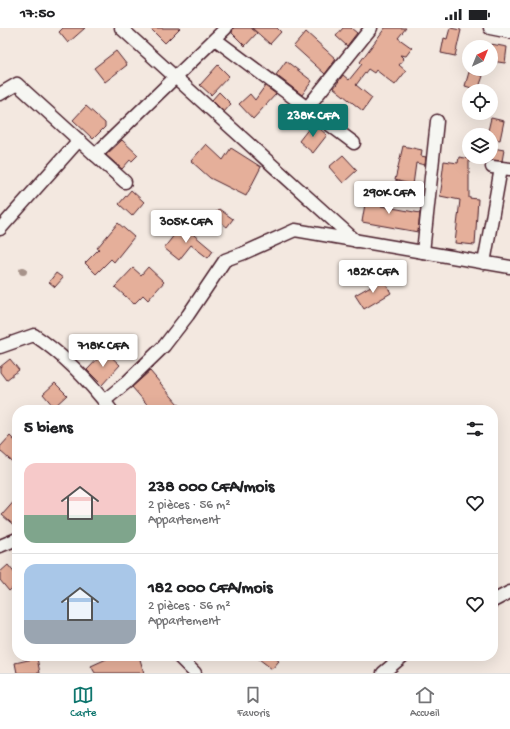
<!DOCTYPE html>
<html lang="fr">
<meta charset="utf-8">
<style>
body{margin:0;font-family:"Gochi Hand",sans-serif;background:#f6f6f6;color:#202124;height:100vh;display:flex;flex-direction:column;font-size:15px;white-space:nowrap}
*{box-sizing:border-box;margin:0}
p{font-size:13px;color:#757577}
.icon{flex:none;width:22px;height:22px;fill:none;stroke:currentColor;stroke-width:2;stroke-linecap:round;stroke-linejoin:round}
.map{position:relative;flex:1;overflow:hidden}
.drawer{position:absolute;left:12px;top:377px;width:486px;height:256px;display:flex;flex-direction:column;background:#fff;border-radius:16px;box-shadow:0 4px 16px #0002}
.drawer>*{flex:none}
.needle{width:26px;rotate:43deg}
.controls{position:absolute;left:462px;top:12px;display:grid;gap:8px}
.controls a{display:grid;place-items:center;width:36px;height:36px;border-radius:50%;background:#fff;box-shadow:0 4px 16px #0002;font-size:20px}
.price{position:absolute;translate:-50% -34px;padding:0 9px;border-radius:4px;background:#fff;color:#222;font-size:13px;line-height:26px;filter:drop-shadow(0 1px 2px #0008)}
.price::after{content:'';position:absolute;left:50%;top:24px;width:12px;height:9px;margin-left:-6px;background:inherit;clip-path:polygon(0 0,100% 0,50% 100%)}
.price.selected{background:#0f766e;color:#fff}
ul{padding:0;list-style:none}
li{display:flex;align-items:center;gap:12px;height:100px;padding:0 12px}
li+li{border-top:1px solid #e0e0e0}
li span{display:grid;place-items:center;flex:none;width:112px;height:80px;border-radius:12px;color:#555}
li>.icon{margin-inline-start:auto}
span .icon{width:48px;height:48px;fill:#fffc;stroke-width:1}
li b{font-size:17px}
h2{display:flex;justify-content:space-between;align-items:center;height:48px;padding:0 12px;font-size:17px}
.status{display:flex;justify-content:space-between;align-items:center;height:28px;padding:0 20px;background:#fff;direction:ltr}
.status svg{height:11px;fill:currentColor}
.tab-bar{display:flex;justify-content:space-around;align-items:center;height:56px;border-top:1px solid #e0e0e0;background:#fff;font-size:11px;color:#757577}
.tab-bar a{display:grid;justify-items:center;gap:2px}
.tab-bar .selected{color:#0f766e}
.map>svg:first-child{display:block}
.building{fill:#e5af9a;stroke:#4a1f2b}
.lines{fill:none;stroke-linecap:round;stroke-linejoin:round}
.minor-casing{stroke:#4a1f2b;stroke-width:15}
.minor{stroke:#f6f6f2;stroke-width:12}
.tree{fill:#a7938a}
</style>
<div class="status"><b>17:50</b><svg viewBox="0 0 49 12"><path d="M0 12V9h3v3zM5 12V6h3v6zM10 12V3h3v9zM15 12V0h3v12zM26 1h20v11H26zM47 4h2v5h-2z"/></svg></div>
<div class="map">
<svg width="510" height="645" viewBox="0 0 510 645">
<rect width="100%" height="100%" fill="#f3e8e0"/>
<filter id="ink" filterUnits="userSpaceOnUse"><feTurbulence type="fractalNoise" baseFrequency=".025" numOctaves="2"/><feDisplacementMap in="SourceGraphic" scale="8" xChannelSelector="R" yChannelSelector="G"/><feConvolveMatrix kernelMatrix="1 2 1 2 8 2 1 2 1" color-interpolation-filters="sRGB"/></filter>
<g filter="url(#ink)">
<g class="building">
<polygon points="63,0 85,0 68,15 59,4"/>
<polygon points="150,0 180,0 165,15"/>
<polygon points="233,0 251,0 257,5 245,18 232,5"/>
<polygon points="252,0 277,0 281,4 270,16"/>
<polygon points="343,0 351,0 357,5 347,18 336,8"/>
<polygon points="385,0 406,0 398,10 412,20 406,28 400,27 404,31 399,37 406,43 395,57 376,42 374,45 368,41 356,57 372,70 363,83 334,60 343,47 349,52 362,36 360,34"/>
<polygon points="450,0 461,2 455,28 441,25 444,10 447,11"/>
<polygon points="306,4 336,31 325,46 294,18"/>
<polygon points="491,16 507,19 505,35 491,33"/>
<polygon points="116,23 127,37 105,54 94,40"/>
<polygon points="286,33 312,53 302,67 276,47"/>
<polygon points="218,37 229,48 211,67 200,57"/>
<polygon points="469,44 483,48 478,62 465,58"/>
<polygon points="265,58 276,66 253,91 239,76 250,66 255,72"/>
<polygon points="219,64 231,76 224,84 212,72"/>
<polygon points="86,78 105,95 105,99 93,111 73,92"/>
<polygon points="491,90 504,93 500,112 491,110 491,107 487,107"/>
<polygon points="313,95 327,107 313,125 299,113"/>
<polygon points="122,112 138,127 132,133 130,132 122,141 106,127"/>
<polygon points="206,116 223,132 231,120 261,139 246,168 210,150 191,133"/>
<polygon points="403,118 422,122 421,128 426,129 425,137 416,135 413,157 395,152"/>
<polygon points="493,120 504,122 502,133 491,132"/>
<polygon points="343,127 357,142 343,155 329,139"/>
<polygon points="459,129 469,131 469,170 478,171 475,217 455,215 460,172 440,168 443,149 442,149 444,133 458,135"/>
<polygon points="131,162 144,174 132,188 119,176"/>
<polygon points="367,164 383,167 381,178 420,185 418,204 362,194"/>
<polygon points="219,181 233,191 227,199 213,188"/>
<polygon points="118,195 134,209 114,234 111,231 96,246 85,235 99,221 97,220"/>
<polygon points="182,197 213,223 208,230 191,217 179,232 164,220"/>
<polygon points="148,239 164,254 148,272 143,267 134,276 115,259 133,240 141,247"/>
<polygon points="56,245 63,250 55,259 49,254"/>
<polygon points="383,251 391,265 364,281 355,267"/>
<polygon points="105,323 120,337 102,357 87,342"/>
<polygon points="10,331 19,342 6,352 0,344 0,339"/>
<polygon points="150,343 183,382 152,382 132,359"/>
<polygon points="55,355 67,367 54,379 43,366"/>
<polygon points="10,408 17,415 17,438 0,423 0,419"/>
<polygon points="17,470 17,500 2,487"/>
<polygon points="8,537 17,548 17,556 9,563 0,552 0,544"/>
<polygon points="113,628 139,628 144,645 95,645 91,638"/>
<polygon points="255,628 272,628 279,633 272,641"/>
<polygon points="37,630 40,645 17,645 15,635"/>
</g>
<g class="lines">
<g class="minor-casing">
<g id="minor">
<polyline points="121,0 356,213"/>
<polyline points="490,0 510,4"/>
<polyline points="215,11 354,115"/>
<polyline points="0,66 17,56 125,154"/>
<polyline points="307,80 371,0"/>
<polyline points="95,127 226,0"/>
<polyline points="492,139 510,141"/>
<polyline points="0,201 79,112"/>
<polyline points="423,224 437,93"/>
<polyline points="484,235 501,140"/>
<path d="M0,319L34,307C64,327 89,353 111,382"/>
<polyline points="104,373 127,354 164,318 188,287 225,232 244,225 295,202 510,239"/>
<polyline points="0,518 17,511"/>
<polyline points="493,573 510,564"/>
<polyline points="178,628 195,645"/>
<polyline points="383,645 403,628"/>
</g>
</g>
<use href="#minor" class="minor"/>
</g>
<circle class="tree" cx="23" cy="243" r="4"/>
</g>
</svg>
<div class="controls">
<a><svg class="needle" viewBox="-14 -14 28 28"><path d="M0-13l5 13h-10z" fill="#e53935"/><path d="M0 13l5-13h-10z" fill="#757577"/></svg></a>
<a><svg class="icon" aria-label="locate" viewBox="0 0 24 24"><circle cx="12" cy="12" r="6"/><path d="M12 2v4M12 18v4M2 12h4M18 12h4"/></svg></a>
<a><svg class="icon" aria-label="layers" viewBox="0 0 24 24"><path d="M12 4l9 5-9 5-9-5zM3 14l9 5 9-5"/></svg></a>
</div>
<b class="price selected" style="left:313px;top:110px">238K CFA</b>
<b class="price" style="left:389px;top:187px">290K CFA</b>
<b class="price" style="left:186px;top:216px">305K CFA</b>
<b class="price" style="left:373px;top:266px">182K CFA</b>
<b class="price" style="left:103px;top:340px">718K CFA</b>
<section class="drawer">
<h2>5 biens<svg class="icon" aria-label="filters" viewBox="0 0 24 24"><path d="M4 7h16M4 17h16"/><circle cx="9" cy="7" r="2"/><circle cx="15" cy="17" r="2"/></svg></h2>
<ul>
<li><span style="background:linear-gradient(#f6c9c9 65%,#7fa58c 0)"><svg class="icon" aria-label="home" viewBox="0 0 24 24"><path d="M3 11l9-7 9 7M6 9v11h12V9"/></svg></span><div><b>238 000 CFA/mois</b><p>2 pièces · 56 m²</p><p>Appartement</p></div><svg class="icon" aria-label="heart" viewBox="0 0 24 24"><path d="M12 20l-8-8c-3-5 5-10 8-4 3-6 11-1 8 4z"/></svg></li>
<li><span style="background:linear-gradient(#a9c7e8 70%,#9aa5b1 0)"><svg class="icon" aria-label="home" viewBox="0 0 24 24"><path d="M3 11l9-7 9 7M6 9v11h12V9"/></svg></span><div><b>182 000 CFA/mois</b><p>2 pièces · 56 m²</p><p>Appartement</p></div><svg class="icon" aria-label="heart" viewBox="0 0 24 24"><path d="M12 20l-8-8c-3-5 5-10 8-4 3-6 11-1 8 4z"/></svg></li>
</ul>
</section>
</div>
<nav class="tab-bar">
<a class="selected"><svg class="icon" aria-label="map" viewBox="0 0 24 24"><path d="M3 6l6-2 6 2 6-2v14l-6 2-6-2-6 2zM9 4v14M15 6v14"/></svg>Carte</a>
<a><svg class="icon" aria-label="saved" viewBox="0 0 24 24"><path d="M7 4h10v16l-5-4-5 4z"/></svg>Favoris</a>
<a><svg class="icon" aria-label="home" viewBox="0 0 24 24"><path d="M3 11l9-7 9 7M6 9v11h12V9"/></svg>Accueil</a>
</nav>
